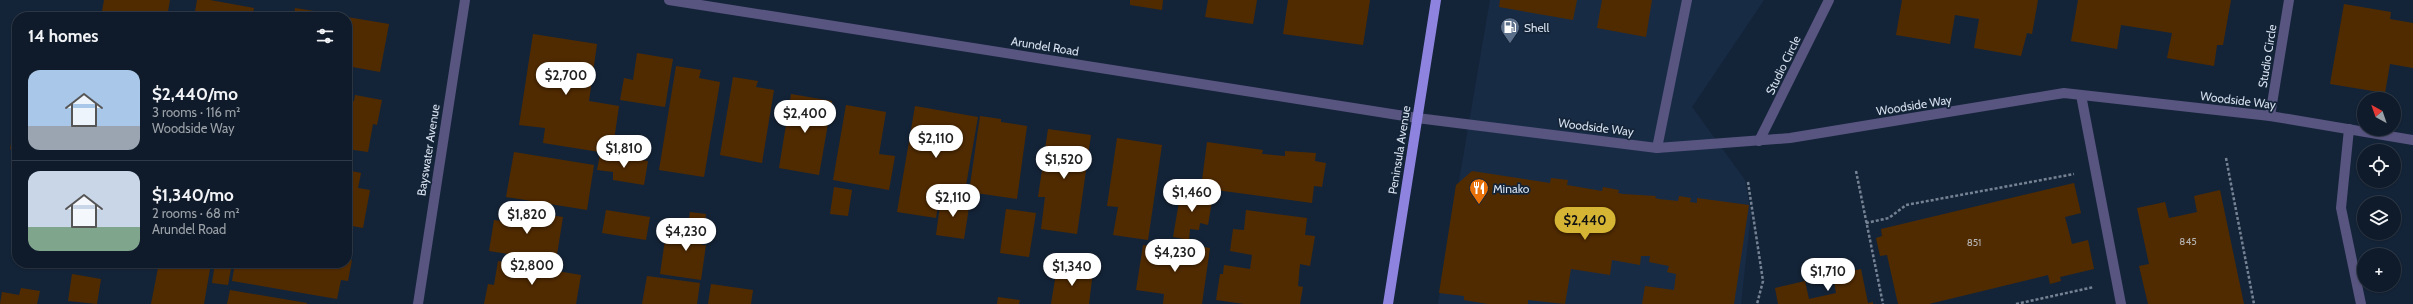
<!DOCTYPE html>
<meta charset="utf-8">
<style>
body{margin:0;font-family:Cabin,sans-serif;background:#1d2836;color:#f1f3f6;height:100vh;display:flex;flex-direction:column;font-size:15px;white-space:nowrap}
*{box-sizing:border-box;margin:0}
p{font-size:13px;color:#9ba1a8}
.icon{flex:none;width:22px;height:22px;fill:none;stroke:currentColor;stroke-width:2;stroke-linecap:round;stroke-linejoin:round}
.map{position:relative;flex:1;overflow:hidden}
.panel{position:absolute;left:12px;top:12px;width:340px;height:256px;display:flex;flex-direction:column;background:#0f1b2a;border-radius:16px;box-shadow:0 1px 3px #0004,0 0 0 1px #2f3947}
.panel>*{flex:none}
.needle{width:26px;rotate:320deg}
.fabs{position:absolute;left:2357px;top:92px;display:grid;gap:8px}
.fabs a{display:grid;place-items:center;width:44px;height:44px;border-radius:50%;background:#0f1b2a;box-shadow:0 1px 3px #0004,0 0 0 1px #2f3947;font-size:20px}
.price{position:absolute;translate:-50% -34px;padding:0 9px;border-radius:14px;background:#fff;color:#222;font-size:13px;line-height:26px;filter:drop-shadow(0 1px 2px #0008)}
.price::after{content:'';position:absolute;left:50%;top:24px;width:12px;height:9px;margin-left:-6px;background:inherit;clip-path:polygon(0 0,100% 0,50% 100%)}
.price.active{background:#d6b534;color:#111}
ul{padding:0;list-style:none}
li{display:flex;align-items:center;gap:12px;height:100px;padding:0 16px}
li+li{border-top:1px solid #2f3947}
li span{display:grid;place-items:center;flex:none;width:112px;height:80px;border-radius:12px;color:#555}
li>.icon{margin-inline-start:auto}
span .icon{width:48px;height:48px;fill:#fffc;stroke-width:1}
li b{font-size:17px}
h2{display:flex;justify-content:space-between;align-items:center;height:48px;padding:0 16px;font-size:17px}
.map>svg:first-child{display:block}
.built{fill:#182b45}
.building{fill:#512b00}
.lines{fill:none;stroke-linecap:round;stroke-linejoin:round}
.path{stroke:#758293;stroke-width:2.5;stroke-dasharray:3 2;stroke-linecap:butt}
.minor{stroke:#585580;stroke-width:10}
.major{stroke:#8e84df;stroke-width:10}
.labels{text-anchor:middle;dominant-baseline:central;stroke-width:3.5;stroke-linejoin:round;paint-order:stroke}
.number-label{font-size:10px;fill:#b5b3b2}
.poi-label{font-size:12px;fill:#d6e0ee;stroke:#142438;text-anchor:start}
.street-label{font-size:12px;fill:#d6e0ee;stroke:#142438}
</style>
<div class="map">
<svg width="2413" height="304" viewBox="0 0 2413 304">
<rect width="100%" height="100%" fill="#142438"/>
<polygon class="built" points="1490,0 1764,0 1692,107 1745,180 1751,213 1741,304 1438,304"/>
<g class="building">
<polygon points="104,0 170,0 167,17 101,17"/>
<polygon points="197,0 210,0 254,8 252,17 194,17"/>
<polygon points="1130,0 1163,0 1162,10 1130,5"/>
<polygon points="1208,0 1257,0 1253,24 1205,17"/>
<polygon points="1288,0 1370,0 1363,45 1283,34"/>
<polygon points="1500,0 1577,0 1573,20 1499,7"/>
<polygon points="1602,0 1652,0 1646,37 1597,28"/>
<polygon points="1902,0 2038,0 2032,34 2027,33 2021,56 1974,48 1979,19 1955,15 1950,44 1896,35"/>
<polygon points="2078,0 2231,0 2223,45 2217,45 2214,66 2167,58 2172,33 2121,25 2117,49 2071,41"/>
<polygon points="2344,4 2391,12 2390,19 2413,23 2413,68 2390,64 2385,93 2330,84"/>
<polygon points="295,8 345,16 345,17 294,17"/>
<polygon points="347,17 389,24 380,72 347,66"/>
<polygon points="533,34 597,44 589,101 619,106 612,154 543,143 545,128 519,125"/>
<polygon points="637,53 673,59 665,107 620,100 624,78 633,80"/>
<polygon points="676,66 701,70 699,78 720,82 704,177 659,170"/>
<polygon points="733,77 758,81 756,87 774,90 762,163 720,155"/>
<polygon points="791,94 832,101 819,175 779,168"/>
<polygon points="355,95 382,100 377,125 373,124 368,152 347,149 347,100 354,101"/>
<polygon points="846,105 886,112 879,154 895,156 889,190 833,180"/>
<polygon points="915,106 978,117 965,191 941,187 936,218 897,212"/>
<polygon points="16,113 17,113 17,150 10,149"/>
<polygon points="980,116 1001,119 1001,122 1027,126 1017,199 969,192"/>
<polygon points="1048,129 1091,135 1077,234 1041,229 1045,197 1038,197"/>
<polygon points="1117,138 1162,145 1148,240 1113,235 1118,207 1107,206"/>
<polygon points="1207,142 1263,150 1262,154 1285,156 1285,151 1316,153 1315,161 1326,163 1322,187 1314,186 1312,203 1201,188"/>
<polygon points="514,152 594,165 587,210 506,197"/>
<polygon points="600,154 648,161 644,185 613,180 613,172 597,170"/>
<polygon points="347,170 361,173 358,188 370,190 363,228 347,225"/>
<polygon points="1472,171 1550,183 1551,178 1568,180 1567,185 1602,191 1603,187 1619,190 1618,193 1623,194 1656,196 1655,198 1659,199 1678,201 1679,196 1691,198 1690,202 1697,203 1697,198 1749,205 1734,304 1642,304 1645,286 1674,290 1676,274 1667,272 1669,266 1649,262 1650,256 1641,256 1640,265 1612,260 1610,275 1571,269 1565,304 1528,300 1528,304 1488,304 1464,300 1464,296 1439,293 1456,185"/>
<polygon points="2074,183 2081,213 2065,217 2072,244 2088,240 2094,269 2060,277 2061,281 2050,284 2048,275 1929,304 1898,304 1887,255 1880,256 1876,238 1882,236 1881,229"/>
<polygon points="834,187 852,190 848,216 830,214"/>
<polygon points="1181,190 1213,195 1208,225 1200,223 1199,230 1190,229 1189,240 1173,237"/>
<polygon points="2220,190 2244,304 2148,304 2139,266 2149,264 2137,208 2165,202 2169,218 2179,216 2197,212 2194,196"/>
<polygon points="941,198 970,201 964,239 936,235"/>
<polygon points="505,208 563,217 556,261 489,251 494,220 503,221"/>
<polygon points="1006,209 1036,213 1029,257 1000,253"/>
<polygon points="606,210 650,217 646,240 602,233"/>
<polygon points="1246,210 1307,218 1305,235 1315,236 1310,266 1300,264 1298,286 1303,287 1300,304 1244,304 1216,300 1220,274 1223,274 1224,265 1250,269 1252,255 1230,251 1233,229 1244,230"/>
<polygon points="690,212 706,214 702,245 706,245 701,280 660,274 665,240 685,242"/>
<polygon points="1172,242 1210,248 1202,304 1163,304 1164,294 1136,290 1143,245 1171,248"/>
<polygon points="347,259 352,260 348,281 341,280 337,299 232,281 235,263 347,263"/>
<polygon points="498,261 581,275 576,304 484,304 488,284 494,285"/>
<polygon points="159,263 211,263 204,304 151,304"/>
<polygon points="215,263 232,263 228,285 212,283"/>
<polygon points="1057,267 1093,272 1089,304 1051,304"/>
<polygon points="1861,269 1868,303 1873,302 1873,304 1778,304 1775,288 1805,281 1809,299 1836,293 1833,275"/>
<polygon points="72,274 101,279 97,304 68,301"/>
<polygon points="647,276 700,283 697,304 642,304"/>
<polygon points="711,284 753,290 751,304 708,304"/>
<polygon points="21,288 40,291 37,304 0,304 2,292 19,295"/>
<polygon points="230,290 307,303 307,304 227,304"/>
<polygon points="998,297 1020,300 1019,304 997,304"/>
</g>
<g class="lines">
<g class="path">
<polyline points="2226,158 2254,304"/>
<polyline points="1856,171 1883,304"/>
<polyline points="1748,182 1763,281 1757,304"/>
<polyline points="1866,223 1889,218 1906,205 2074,174"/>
<polyline points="2016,304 2094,287"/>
</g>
<g class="minor">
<polyline points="669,0 1417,118 1657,148 1790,138 2064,93 2270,116 2413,140"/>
<polyline points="2081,95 2121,304"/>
<polyline points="2270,116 2289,0"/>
<polyline points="2349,129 2341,208 2361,304"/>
<polyline points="1759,141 1829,0"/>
<polyline points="1657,148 1687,0"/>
<polyline points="418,304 465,0"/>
</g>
<polyline class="major" points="1388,304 1436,0"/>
</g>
<defs>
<g id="fuel-pin" transform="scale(1)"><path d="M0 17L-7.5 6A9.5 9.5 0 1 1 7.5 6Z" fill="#5c6f8a" stroke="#142438"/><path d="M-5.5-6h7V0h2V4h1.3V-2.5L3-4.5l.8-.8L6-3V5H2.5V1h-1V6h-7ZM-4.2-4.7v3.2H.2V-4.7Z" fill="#fff"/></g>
<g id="restaurant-pin" transform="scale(1)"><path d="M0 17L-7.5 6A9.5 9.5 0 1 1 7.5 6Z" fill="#e8710a" stroke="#142438"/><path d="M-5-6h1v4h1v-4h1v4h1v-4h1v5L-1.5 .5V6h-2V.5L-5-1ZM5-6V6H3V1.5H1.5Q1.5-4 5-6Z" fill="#fff"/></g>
</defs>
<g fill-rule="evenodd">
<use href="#fuel-pin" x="1510" y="27"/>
<use href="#restaurant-pin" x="1479" y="188"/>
</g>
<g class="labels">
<g class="number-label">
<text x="2188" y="241">845</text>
<text x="1974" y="242">851</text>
</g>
<g class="poi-label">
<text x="1524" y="27">Shell</text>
<text x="1493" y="188">Minako</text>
</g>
<g class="street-label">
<text transform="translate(1045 46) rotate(9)">Arundel Road</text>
<text transform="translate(2267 56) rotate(-81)">Studio Circle</text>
<text transform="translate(1783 65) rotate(-64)">Studio Circle</text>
<text transform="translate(2238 100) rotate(7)">Woodside Way</text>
<text transform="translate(1914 105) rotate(-9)">Woodside Way</text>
<text transform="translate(1596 127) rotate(7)">Woodside Way</text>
<text transform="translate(428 150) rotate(-81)">Bayswater Avenue</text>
<text transform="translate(1399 150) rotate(-81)">Peninsula Avenue</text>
</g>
</g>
</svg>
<div class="fabs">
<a><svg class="needle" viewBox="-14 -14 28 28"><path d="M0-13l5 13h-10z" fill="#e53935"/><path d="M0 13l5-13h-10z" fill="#9ba1a8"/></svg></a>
<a><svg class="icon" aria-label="locate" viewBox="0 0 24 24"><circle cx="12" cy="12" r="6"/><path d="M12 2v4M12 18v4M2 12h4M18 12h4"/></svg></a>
<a><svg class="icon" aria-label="layers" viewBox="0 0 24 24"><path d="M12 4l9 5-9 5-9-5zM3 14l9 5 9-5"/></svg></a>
<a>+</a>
</div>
<b class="price" style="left:566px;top:96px">$2,700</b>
<b class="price" style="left:805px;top:134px">$2,400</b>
<b class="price" style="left:936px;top:159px">$2,110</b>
<b class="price" style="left:624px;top:169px">$1,810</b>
<b class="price" style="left:1064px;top:180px">$1,520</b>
<b class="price" style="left:1192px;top:213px">$1,460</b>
<b class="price" style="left:953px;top:218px">$2,110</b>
<b class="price" style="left:527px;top:235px">$1,820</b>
<b class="price active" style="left:1585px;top:241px">$2,440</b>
<b class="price" style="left:686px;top:252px">$4,230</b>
<b class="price" style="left:1175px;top:273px">$4,230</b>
<b class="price" style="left:532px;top:286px">$2,800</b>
<b class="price" style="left:1072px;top:287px">$1,340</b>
<b class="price" style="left:1828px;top:292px">$1,710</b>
<section class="panel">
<h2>14 homes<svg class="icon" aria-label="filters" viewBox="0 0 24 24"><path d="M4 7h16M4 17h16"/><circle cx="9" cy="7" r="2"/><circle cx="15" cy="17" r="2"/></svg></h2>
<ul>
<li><span style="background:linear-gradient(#a9c7e8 70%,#9aa5b1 0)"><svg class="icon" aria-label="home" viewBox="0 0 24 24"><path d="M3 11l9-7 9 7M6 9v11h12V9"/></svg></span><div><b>$2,440/mo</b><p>3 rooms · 116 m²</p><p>Woodside Way</p></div></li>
<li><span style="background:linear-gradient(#c9d6e8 70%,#7fa58c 0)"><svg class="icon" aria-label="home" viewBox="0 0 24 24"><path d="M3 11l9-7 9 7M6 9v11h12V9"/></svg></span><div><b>$1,340/mo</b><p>2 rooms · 68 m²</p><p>Arundel Road</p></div></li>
</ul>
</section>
</div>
